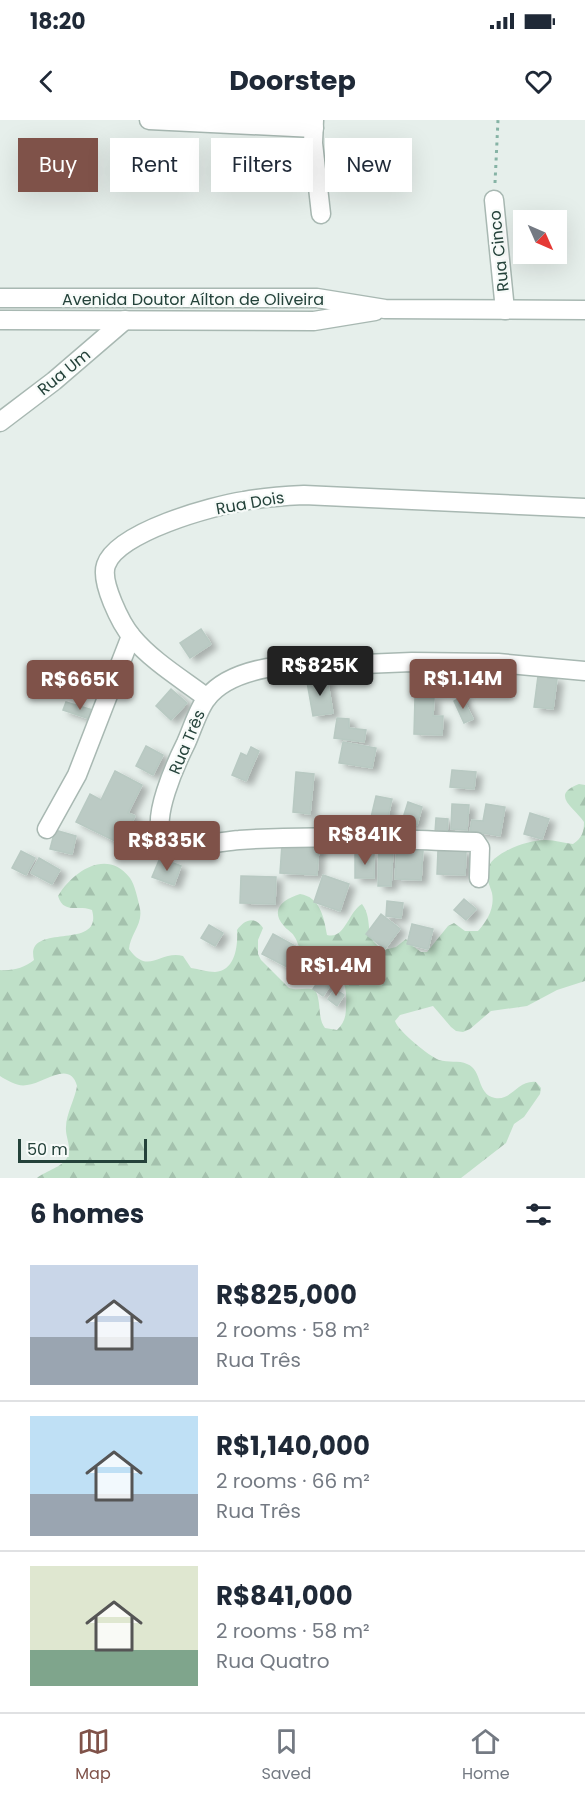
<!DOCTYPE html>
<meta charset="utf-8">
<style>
body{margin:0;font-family:Poppins,sans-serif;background:#f6f6f7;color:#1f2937;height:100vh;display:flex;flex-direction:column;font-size:22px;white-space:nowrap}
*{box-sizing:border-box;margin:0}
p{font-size:20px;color:#747a83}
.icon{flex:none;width:33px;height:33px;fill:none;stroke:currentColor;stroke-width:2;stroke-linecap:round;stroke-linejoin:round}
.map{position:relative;height:1058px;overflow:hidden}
.panel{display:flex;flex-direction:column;background:#fff;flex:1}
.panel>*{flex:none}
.hud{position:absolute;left:18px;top:18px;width:549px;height:54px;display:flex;gap:12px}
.needle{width:39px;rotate:135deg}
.fabs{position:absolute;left:513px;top:90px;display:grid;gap:12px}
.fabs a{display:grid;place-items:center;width:54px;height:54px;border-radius:0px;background:#fff;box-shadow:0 6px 24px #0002;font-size:30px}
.scale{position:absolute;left:18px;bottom:15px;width:129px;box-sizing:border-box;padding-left:6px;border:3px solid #24423a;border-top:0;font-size:16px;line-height:21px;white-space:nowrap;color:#24423a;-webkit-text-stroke:4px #f7fbf9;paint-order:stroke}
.price{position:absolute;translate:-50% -51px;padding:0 14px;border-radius:6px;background:#7f5249;color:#fff;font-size:20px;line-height:39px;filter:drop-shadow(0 2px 3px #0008)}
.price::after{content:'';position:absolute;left:50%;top:36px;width:18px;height:14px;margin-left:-9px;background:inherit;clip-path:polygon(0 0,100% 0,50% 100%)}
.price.selected{background:#222;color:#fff}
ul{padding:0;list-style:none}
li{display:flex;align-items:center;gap:18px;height:150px;padding:0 30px}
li+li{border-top:2px solid #e0e1e3}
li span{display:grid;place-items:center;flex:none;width:168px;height:120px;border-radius:0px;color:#555}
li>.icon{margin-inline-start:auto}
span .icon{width:72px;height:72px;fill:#fffc;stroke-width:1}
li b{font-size:26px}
h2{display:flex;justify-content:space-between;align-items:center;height:72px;padding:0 30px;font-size:26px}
.pill{padding:0 21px;border-radius:0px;background:#fff;box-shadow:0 6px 24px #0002;font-size:21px;line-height:54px}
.pill.selected{background:#7f5249;color:#fff}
.status{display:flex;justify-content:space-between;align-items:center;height:42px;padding:0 30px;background:#fff;direction:ltr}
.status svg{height:16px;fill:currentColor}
header{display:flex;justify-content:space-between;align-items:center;height:78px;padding:0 30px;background:#fff;font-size:27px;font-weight:700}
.tabs{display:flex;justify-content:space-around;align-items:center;height:84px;border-top:2px solid #e0e1e3;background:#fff;font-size:16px;color:#747a83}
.tabs a{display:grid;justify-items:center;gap:3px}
.tabs .selected{color:#7f5249}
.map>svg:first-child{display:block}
.forest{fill:url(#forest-firs)}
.building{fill:#bbcac4;stroke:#b8c9c2;stroke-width:1.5;filter:url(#shadow)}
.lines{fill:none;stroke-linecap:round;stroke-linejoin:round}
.minor-casing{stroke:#a8b8b2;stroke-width:21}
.path{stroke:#86b3a5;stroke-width:3;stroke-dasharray:3 4.5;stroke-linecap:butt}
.minor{stroke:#fff;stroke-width:18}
.labels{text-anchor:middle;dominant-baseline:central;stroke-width:4.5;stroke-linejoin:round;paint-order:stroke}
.street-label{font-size:16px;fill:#24423a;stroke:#f7fbf9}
</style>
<div class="status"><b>18:20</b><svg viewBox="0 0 49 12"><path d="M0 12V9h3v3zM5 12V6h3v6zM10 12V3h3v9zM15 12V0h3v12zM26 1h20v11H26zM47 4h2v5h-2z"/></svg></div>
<header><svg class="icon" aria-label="back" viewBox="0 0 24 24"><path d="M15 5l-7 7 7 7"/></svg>Doorstep<svg class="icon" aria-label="heart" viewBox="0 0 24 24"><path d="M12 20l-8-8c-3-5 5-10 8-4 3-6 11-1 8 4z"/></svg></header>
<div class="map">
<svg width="585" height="1058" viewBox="0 0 585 1058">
<defs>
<pattern id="forest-firs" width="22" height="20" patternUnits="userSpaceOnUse" patternTransform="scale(1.5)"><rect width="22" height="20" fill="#bfe0c8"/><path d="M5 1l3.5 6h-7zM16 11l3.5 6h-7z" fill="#a4c1ad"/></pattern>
<filter id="shadow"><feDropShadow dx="6" dy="4" stdDeviation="3" flood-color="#0004"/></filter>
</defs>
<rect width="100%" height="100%" fill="#e6efeb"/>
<path class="forest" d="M579,664L585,665V861L557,870L527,886L491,891L470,909L463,912L456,911L451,907L433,886L400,895L395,901C398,911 429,936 439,940C448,943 459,940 467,944C483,950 476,974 495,978C512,981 517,960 536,962L541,968L540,974L524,997L514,1004L506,1023L461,1058H37C47,1050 62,1048 68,1036C72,1028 65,1016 66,1007C66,994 75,979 77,966C70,939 43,964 27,965C18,967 8,961 0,956V850C13,851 24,848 34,840C24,800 104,833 92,790C78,784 64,795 58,776C73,751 107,728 130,758C135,765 138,780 140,789C143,804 130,815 129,829C148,856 160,830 183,836L191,848C199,849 207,852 215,852C236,851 238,824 237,810C245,799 255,796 263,808L258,820V834L261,840L289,868C298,871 306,867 315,870C322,882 317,898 325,908L337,910C345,902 346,896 346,885C349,843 324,853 303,832C298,828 298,821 294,816C292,812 287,810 284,806C269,789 284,779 300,774C320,777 324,797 327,815C345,820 348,792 362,784C375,802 361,817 384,830L396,827L406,819L410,824L421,832H427L448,806L454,803L465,811H478C487,801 495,788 492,773C490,766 486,759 487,751C489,733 530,719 546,720C555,720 564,723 573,724C582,718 584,712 584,702C575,688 549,675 579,664Z"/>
<g class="building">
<polygon points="201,509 211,524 190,538 180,523"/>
<polygon points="538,556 557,559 553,589 534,587"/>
<polygon points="327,558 333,593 313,596 307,562"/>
<polygon points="171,569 187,583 171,600 156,586"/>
<polygon points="415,577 434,578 433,596 443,596 442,615 414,614"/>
<polygon points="462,577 473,599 464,603 454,581"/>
<polygon points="66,582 96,591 93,600 63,590"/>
<polygon points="337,598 349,599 349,608 366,610 364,622 334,618"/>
<polygon points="343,622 376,628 372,648 339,643"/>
<polygon points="146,626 163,635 153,655 136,646"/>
<polygon points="251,627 259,631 246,661 232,655 241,633 247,636"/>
<polygon points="452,650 476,652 474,669 450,667"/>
<polygon points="115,651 142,665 128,693 135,696 121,724 76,702 90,674 101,680"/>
<polygon points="296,652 314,654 310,694 293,692"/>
<polygon points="376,676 392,679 385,709 369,706"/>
<polygon points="408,682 422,687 417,705 402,701"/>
<polygon points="452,684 469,685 467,710 451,709"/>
<polygon points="486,684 505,687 500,716 470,711 472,700 483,701"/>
<polygon points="530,693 549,699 542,719 524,714"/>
<polygon points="436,698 448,699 447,714 435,713"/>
<polygon points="55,710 76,716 72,734 50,729"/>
<polygon points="282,724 319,726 317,755 280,753"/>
<polygon points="379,728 393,729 391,766 378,766"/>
<polygon points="397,730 423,731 421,760 395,759"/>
<polygon points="438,730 466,731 465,755 437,754"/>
<polygon points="21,731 35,738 26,755 12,748"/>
<rect x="355" y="734" width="19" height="24"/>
<polygon points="39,738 60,750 52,764 31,753"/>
<polygon points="160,738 181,746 174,765 152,757"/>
<polygon points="323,755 349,764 340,791 314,782"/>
<polygon points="241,756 276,757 275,784 240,783"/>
<polygon points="464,779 476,789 466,800 454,790"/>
<polygon points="387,781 403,783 401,798 386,796"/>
<polygon points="381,794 400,809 385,829 366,814"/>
<polygon points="412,804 433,809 428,829 407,824"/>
<polygon points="209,805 223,813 215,826 201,818"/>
<polygon points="273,814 299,828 289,848 262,834"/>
<polygon points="325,851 335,858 323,876 313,869"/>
<polygon points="335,869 344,875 337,886 328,879"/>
</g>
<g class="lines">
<g class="minor-casing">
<g id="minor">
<polyline points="149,0 314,8"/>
<polyline points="314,0 313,23 321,94"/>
<polyline points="494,80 505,190"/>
<polyline points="0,178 317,178 385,189 585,190"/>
<polyline points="0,200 314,201 375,191"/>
<polyline points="0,302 54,261 125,200"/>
<path d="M207,578C182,559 152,541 132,517C121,504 100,462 106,445C117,412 212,386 244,381C264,377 284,376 304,375L585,388"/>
<polyline points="47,709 77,655 131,516"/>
<path d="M479,758L480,728L476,722C398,720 318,714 239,720C220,721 178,733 164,718C149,702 177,641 186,623C192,610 198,589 207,578C221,560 246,552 267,548L412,542L498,543L585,551"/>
</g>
</g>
<polyline class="path" points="495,63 498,0"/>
<use href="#minor" class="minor"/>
</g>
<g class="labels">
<g class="street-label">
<text transform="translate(499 131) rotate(-96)">Rua Cinco</text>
<text x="193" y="179">Avenida Doutor Aílton de Oliveira</text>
<text transform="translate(64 252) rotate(-39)">Rua Um</text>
<text transform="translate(250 383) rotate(-10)">Rua Dois</text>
<text transform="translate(187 622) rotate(-67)">Rua Três</text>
</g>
</g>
</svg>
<div class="fabs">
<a><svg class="needle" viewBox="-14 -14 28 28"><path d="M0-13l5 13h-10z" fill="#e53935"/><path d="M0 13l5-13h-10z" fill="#747a83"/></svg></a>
</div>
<div class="scale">50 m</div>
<b class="price selected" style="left:320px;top:577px">R$825K</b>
<b class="price" style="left:463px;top:590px">R$1.14M</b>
<b class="price" style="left:80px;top:591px">R$665K</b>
<b class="price" style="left:365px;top:746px">R$841K</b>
<b class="price" style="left:167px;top:752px">R$835K</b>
<b class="price" style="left:336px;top:877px">R$1.4M</b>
<div class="hud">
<a class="pill selected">Buy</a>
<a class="pill">Rent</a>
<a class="pill">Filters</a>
<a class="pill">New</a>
</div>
</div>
<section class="panel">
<h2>6 homes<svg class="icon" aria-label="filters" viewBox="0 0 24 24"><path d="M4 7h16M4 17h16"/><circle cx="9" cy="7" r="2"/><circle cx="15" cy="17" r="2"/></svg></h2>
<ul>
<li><span style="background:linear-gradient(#c9d6e8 60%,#9aa5b1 0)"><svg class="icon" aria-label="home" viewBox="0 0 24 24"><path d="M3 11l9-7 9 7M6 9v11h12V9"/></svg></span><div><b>R$825,000</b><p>2 rooms · 58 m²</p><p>Rua Três</p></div></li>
<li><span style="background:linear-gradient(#bfe0f5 65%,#9aa5b1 0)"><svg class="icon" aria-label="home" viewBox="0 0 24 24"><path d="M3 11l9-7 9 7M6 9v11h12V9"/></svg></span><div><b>R$1,140,000</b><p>2 rooms · 66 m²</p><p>Rua Três</p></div></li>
<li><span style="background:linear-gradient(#dfe7d0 70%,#7fa58c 0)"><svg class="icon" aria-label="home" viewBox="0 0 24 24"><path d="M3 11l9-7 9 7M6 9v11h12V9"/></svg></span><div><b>R$841,000</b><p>2 rooms · 58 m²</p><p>Rua Quatro</p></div></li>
</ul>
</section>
<nav class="tabs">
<a class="selected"><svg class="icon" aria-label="map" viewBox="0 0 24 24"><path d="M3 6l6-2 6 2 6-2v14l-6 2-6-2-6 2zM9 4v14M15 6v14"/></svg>Map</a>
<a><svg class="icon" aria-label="saved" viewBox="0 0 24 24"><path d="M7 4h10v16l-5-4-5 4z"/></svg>Saved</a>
<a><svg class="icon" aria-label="home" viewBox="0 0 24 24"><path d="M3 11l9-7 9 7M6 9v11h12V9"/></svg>Home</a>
</nav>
